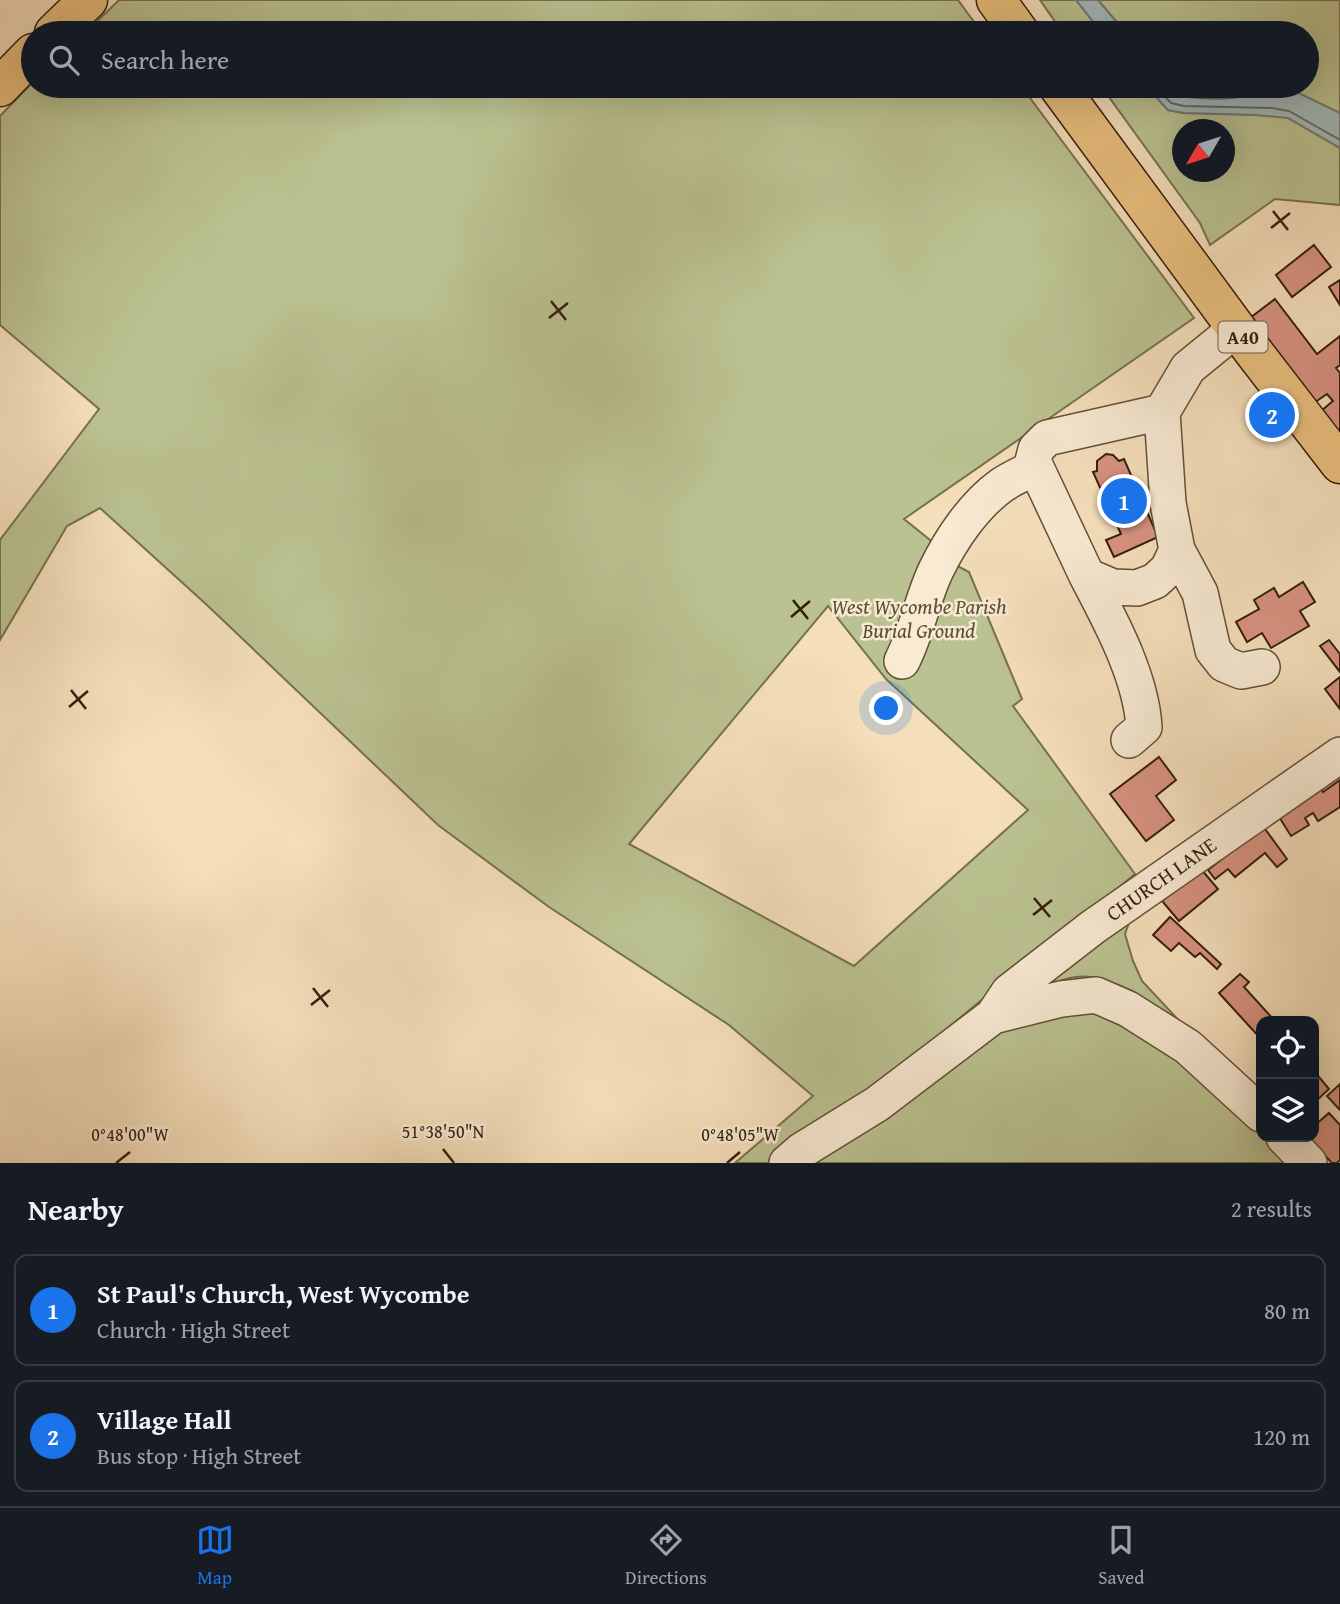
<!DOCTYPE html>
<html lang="en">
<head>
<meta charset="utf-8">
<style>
	body { margin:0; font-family:"Gentium Book Plus",serif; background:#20242c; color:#f1f3f6 }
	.controls { position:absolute; right:21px; bottom:21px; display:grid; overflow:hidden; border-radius:14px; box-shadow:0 7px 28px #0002 }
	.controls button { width:63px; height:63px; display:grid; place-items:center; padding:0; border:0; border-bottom:2px solid #363941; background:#171b24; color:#f1f3f6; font:35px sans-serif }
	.compass { position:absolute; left:1172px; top:119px; width:63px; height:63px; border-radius:50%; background:#171b24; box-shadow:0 7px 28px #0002; rotate:231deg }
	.you { position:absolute; left:887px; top:709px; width:24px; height:24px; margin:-18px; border:5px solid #fff; border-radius:50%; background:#1a73e8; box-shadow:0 0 0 10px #1a73e833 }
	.badge { display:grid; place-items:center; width:46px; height:46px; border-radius:50%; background:#1a73e8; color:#fff; font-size:23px; font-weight:700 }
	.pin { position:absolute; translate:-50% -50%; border:4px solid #fff; box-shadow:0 2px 7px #0006 }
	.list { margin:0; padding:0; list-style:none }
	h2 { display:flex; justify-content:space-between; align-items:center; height:91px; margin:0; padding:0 28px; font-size:30px }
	h2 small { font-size:23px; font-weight:400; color:#9ea1a6 }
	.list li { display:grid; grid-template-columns:46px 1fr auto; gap:21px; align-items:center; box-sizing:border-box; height:112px; margin:0 14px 14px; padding:0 14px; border:2px solid #363941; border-radius:14px }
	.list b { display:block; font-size:26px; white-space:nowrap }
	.list p { margin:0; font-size:23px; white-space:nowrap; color:#9ea1a6 }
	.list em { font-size:23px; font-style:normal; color:#9ea1a6 }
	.icon { flex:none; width:38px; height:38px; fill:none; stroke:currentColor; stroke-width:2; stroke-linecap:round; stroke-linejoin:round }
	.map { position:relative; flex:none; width:1340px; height:1163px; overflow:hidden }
	.search { position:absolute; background:#171b24; box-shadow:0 7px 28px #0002; left:21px; right:21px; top:21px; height:77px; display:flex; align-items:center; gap:18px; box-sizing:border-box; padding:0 24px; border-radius:38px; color:#9ea1a6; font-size:26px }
	.sheet { height:343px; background:#171b24 }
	nav { display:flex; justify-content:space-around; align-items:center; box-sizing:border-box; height:98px; border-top:2px solid #363941; background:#171b24; font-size:19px; color:#9ea1a6 }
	nav a { display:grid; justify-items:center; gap:4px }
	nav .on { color:#1a73e8 }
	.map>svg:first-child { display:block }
	.green { fill:#bbc291; stroke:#77704e; stroke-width:2; fill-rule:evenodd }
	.water { fill:#a2babc; stroke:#767b76; stroke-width:2 }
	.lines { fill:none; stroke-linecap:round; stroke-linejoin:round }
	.shore { stroke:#6a6c64; stroke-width:2 }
	.building { fill:#d89281; stroke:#331d0c; stroke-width:2 }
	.minor-casing { stroke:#644e38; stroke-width:38 }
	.major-casing { stroke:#331d0c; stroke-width:41 }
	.highway-casing { stroke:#331d0c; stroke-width:41 }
	.minor { stroke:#f8ead3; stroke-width:35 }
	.major { stroke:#eac07e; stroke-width:38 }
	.highway { stroke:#eac07e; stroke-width:38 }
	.ticks { fill:none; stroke:#331d0c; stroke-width:2.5 }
	.labels { text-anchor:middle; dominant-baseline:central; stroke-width:5; stroke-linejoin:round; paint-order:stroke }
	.shield { fill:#f8ead3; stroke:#6e5a48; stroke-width:2 }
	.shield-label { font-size:19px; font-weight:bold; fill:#331d0c }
	.park-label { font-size:21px; font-style:italic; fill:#5c4f34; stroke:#f8ead3 }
	.street-label { font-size:21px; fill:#331d0c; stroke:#f8ead3 }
	.ticks-label { font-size:18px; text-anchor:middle; fill:#331d0c; stroke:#f8ead3; stroke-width:5; stroke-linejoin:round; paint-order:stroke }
</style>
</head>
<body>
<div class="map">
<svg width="1340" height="1163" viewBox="0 0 1340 1163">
	<rect width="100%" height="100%" fill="#f5dfbb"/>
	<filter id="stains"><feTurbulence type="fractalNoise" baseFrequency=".00286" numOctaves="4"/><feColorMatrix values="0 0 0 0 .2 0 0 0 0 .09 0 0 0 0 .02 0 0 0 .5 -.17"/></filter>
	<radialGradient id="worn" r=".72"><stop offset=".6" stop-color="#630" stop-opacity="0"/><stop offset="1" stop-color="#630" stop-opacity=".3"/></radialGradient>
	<path class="green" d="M119,0H958L982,33H85Z
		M1040,0H1076L1102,33H1063Z
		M1098,0H1340V113L1284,86H1271H1307V33H1126Z
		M33,82V86H1021L1194,318L904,519L940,548L950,562L969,572L1022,699L1013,706L1135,874L911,1058L771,1163H735L813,1096L729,1025L549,907L438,825L208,606L100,508L67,526L0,640V540L99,409L0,325V116ZM828,606L886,679L1028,810L854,966L629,844Z
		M1101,86H1146L1168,110L1184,113L1272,115L1288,118L1340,148V205L1275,199L1210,245L1200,223ZM1182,130H1224V172H1182Z
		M1137,901L1125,934L1133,961L1142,981L1184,1026L1137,1001L1134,992C1083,968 1076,975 1026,993Z
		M1088,1008L1124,1019L1222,1094L1261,1134V1137H1264L1290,1163H805L995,1030Z"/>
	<path class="water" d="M1076,0H1098L1126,33H1102Z
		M1146,86H1174L1182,90L1221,91L1284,86L1340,113V148L1288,118L1255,115L1184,113L1168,110Z"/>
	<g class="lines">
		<path class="shore" d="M1155,86L1171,103L1184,106L1272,108L1289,111L1340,140
			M1172,86L1173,93C1181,99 1236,101 1246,95C1250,93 1250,91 1250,86"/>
	</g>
	<path class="building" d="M1314,245L1331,267L1292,297L1276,275Z
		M1340,280V305L1329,287Z
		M1275,299L1317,354L1340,336V365L1336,368L1340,373V438L1315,416L1333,401L1327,394L1314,403L1250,318Z
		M1106,454L1113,455L1119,461L1124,459L1158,537L1114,557L1106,540L1121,534L1093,472L1097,471V461Z
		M1303,582L1315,602L1300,611L1309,626L1271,648L1262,633L1247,642L1236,622L1259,609L1254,600L1274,588L1279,597Z
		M1329,640L1340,654V672L1320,646Z
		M1340,677V709L1325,689Z
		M1159,757L1176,780L1156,796L1174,820L1146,841L1110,794Z
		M1340,780V807L1318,821L1313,813L1305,818L1309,825L1291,836L1276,812L1320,787L1323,792Z
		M1260,822L1287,859L1277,867L1265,853L1235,877L1228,869L1215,879L1208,870L1222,859L1220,855Z
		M1201,869L1218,889L1179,921L1162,901Z
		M1170,917L1221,964L1217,969L1200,953L1195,957L1179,943L1171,951L1153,935Z
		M1240,974L1249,982L1244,987L1275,1021H1261V1039L1219,993Z
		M1319,1077L1329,1089L1314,1103V1082Z
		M1340,1084V1110L1327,1096Z
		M1329,1113L1340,1125V1160L1337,1163H1332L1307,1137H1314V1126Z"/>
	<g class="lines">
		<defs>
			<path id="minor" d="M1162,412L1047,438L1036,449L1033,461L1087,576L1113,587L1137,588L1155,581L1168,569L1177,550L1168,503L1162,412L1188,368L1237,328
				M1177,550L1200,593L1213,650L1224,664L1241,671L1262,667
				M1087,576C1110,620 1141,676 1144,727L1129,740
				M902,661C917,632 922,599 936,570C951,539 974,505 1002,485C1012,478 1025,473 1035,467
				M993,1016L1009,992L1093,927L1340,755
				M1284,1137L1309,1163
				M787,1163L801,1151L877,1104L993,1016L1061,999L1096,995L1128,1009L1188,1047L1261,1114"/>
			<path id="major" d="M996,0L1020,33
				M1058,86L1253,351L1340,464"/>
			<path id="highway" d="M54,33L88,0
				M0,87L33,53"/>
		</defs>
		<use href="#minor" class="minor-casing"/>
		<use href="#major" class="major-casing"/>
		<use href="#highway" class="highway-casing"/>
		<use href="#minor" class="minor"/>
		<use href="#major" class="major"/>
		<use href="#highway" class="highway"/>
	</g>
	<path class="ticks" d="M1273,211L1288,230M1271,228L1290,213M551,301L566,320M549,318L568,303M793,600L808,619M791,617L810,601M71,690L86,709M69,707L88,691M1034,898L1050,917M1033,915L1052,900M313,988L328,1007M311,1005L330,990M443,1149L454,1163M116,1163L130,1152M727,1163L740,1152"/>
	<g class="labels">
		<rect class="shield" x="1218.5" y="321.5" width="49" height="31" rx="5"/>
		<g class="shield-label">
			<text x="1243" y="337">A40</text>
		</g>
		<g class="park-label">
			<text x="919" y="606">West Wycombe Parish<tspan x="919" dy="24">Burial Ground</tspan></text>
		</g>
		<g class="street-label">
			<text transform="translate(1161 879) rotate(-35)">CHURCH LANE</text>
		</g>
	</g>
	<g class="ticks-label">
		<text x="443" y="1138">51°38'50"N</text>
		<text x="130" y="1141">0°48'00"W</text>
		<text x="740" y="1141">0°48'05"W</text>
	</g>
	<rect width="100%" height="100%" filter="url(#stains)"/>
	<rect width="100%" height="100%" fill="url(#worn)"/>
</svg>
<div class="controls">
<button><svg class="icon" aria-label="locate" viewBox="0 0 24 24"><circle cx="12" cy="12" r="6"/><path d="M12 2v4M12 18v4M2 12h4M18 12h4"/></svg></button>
<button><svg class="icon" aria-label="layers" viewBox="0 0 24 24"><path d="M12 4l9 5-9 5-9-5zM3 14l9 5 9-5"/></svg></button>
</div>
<svg class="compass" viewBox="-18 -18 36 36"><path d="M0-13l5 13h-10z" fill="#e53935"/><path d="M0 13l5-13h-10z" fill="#9ea1a6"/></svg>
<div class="you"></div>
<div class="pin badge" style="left:1124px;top:501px">1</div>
<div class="pin badge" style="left:1272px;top:415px">2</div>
<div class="search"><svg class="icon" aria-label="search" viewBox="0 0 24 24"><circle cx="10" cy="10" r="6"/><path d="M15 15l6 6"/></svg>Search here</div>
</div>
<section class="sheet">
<h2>Nearby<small>2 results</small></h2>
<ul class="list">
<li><span class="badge">1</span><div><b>St Paul's Church, West Wycombe</b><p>Church · High Street</p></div><em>80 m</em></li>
<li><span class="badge">2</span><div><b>Village Hall</b><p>Bus stop · High Street</p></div><em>120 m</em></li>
</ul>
</section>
<nav>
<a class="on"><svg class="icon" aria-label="map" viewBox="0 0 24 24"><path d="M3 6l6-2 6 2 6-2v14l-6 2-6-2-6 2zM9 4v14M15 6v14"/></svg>Map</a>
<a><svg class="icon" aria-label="directions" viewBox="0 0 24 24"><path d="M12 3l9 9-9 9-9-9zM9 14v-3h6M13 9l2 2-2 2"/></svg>Directions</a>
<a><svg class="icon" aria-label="saved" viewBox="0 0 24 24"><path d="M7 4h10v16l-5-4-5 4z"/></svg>Saved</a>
</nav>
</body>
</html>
